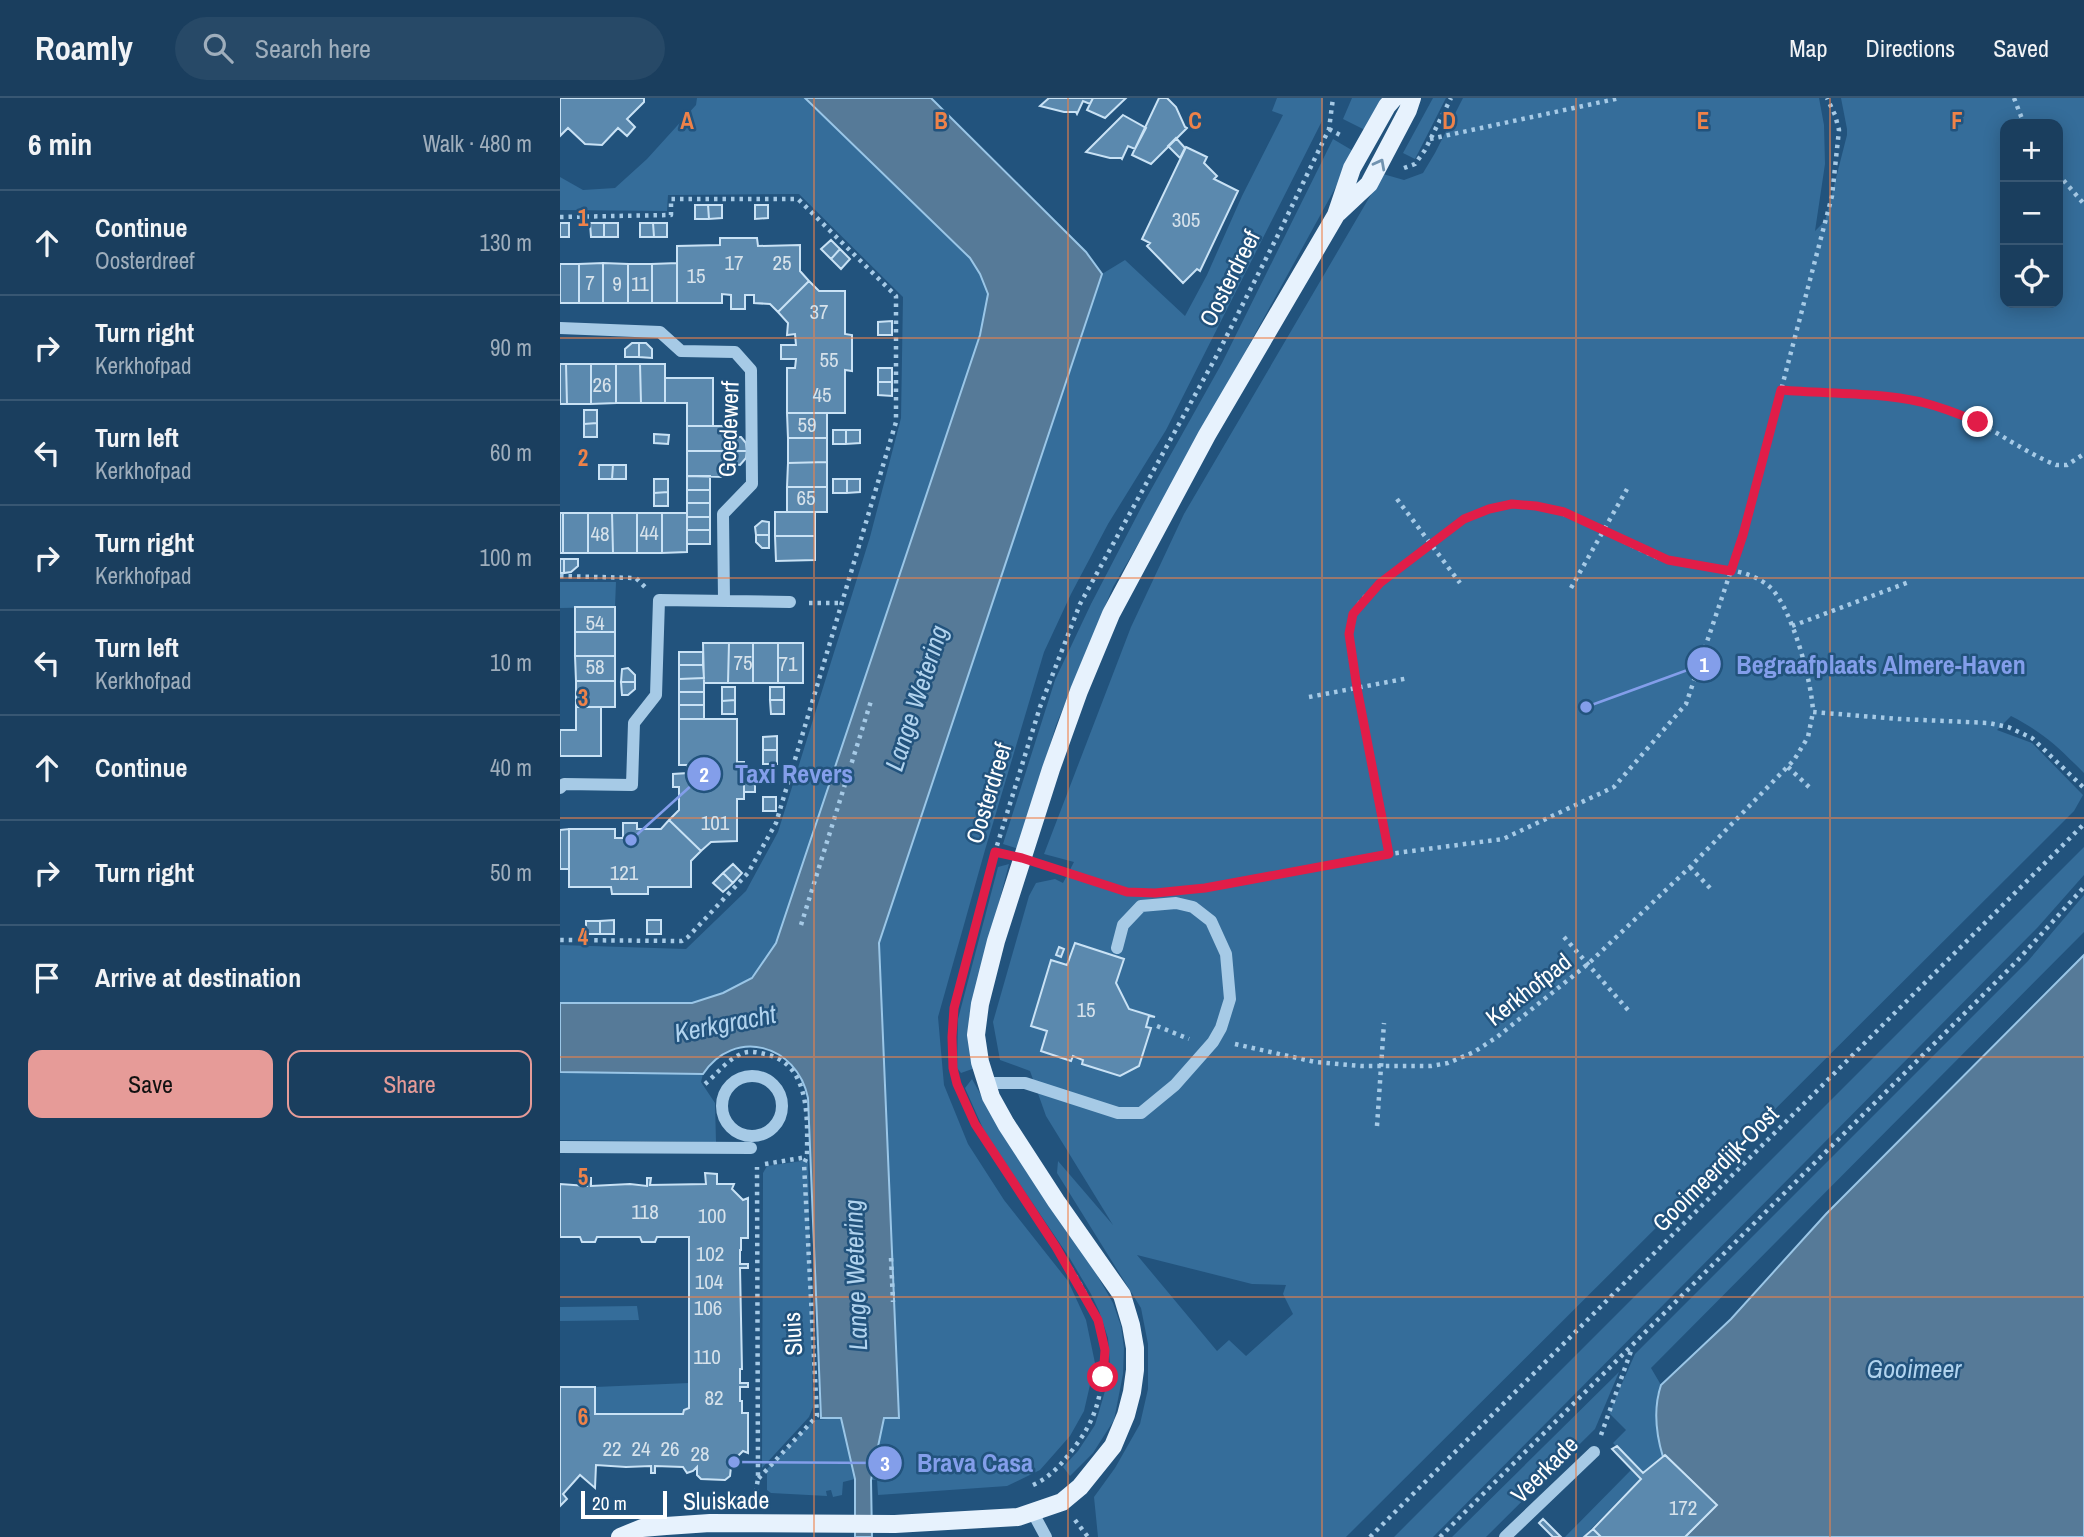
<!DOCTYPE html>
<html lang="en">
<head>
<meta charset="utf-8">
<style>
	body { margin:0; font-family:"Archivo Narrow",sans-serif; background:#274967; color:#f1f3f6 }
	.controls { position:absolute; right:21px; top:21px; display:grid; overflow:hidden; border-radius:14px; box-shadow:0 4px 18px #0003 }
	.controls button { width:63px; height:63px; display:grid; place-items:center; padding:0; border:0; border-bottom:2px solid #385773; background:#1a3e5e; color:#f1f3f6; font:35px sans-serif }
	.scale { position:absolute; left:21px; bottom:18px; width:86px; box-sizing:border-box; padding-left:7px; border:4px solid #fff; border-top:0; font-size:19px; line-height:24px; white-space:nowrap; color:#fff; -webkit-text-stroke:5px #22537d; paint-order:stroke }
	.stop { position:absolute; width:21px; height:21px; margin:-16px; border:5px solid #e11d48; border-radius:50%; background:#fff }
	.stop.end { background:#e11d48; border-color:#fff; box-shadow:0 2px 7px #0008 }
	.list { margin:0; padding:0; list-style:none }
	h2 { display:flex; justify-content:space-between; align-items:center; height:91px; margin:0; padding:0 28px; font-size:30px }
	h2 small { font-size:23px; font-weight:400; color:#9faebc }
	.list li { display:grid; grid-template-columns:46px 1fr auto; gap:21px; align-items:center; box-sizing:border-box; height:105px; padding:0 28px; border-top:2px solid #385773 }
	.list b { display:block; font-size:26px; white-space:nowrap }
	.list p { margin:0; font-size:23px; white-space:nowrap; color:#9faebc }
	.list em { font-size:23px; font-style:normal; color:#9faebc }
	.actions { display:flex; gap:14px; padding:21px 28px }
	.actions a { flex:1; padding:16px 0; border:2px solid #e69b98; border-radius:14px; text-align:center; font-size:24px; color:#e69b98 }
	.actions .main { background:#e69b98; color:#111 }
	.icon { flex:none; width:38px; height:38px; fill:none; stroke:currentColor; stroke-width:2; stroke-linecap:round; stroke-linejoin:round }
	.map { position:relative; flex:none; width:1524px; height:1439px; overflow:hidden }
	header { display:flex; align-items:center; gap:42px; box-sizing:border-box; height:98px; padding:0 35px; background:#1a3e5e; border-bottom:2px solid #385773 }
	header strong { font-size:33px }
	nav { display:flex; gap:38px; margin-inline-start:auto; font-size:24px }
	.search { width:490px; height:63px; background:#274967; display:flex; align-items:center; gap:18px; box-sizing:border-box; padding:0 24px; border-radius:38px; color:#9faebc; font-size:26px }
	main { display:flex }
	aside { flex:1; background:#1a3e5e }
	.map>svg:first-child { display:block }
	.green { fill:#356d9a; fill-rule:evenodd }
	.water { fill:#567a98; stroke:#9ac6e7; stroke-width:2 }
	.building { fill:#5b89ae; stroke:#c9e2f5; stroke-width:2 }
	.lines { fill:none; stroke-linecap:round; stroke-linejoin:round }
	.path { stroke:#a6cae6; stroke-width:4.5; stroke-dasharray:3.5 5; stroke-linecap:butt }
	.minor { stroke:#a6cae6; stroke-width:12 }
	.major { stroke:#e7f2fd; stroke-width:18 }
	.oneway { stroke:#7193b0 }
	.route { stroke:#e11d48; stroke-width:9 }
	.grid { fill:none; stroke:#ee8249; stroke-width:2; stroke-opacity:0.55 }
	.labels { text-anchor:middle; dominant-baseline:central; stroke-width:5; stroke-linejoin:round; paint-order:stroke }
	.number-label { font-size:21px; fill:#d6e2eb }
	.street-label { font-size:24px; fill:#fff; stroke:#22537d }
	.water-label { font-size:26px; font-style:italic; fill:#b1d3ee; stroke:#22537d }
	.grid-label { font-size:23px; text-anchor:middle; font-weight:bold; fill:#ee8249; stroke:#22537d; stroke-width:5; stroke-linejoin:round; paint-order:stroke }
	.leader { fill:none; stroke:#839eea; stroke-width:2.5 }
	.callout-dot { fill:#839eea; stroke:#22537d; stroke-width:2.5 }
	.mark-label { font-size:21px; text-anchor:middle; font-weight:bold; fill:#fff }
	.callout-label { font-size:26px; text-anchor:middle; font-weight:bold; fill:#839eea; stroke:#22537d; stroke-width:5; stroke-linejoin:round; paint-order:stroke }
</style>
</head>
<body>
<header>
<strong>Roamly</strong>
<div class="search"><svg class="icon" aria-label="search" viewBox="0 0 24 24"><circle cx="10" cy="10" r="6"/><path d="M15 15l6 6"/></svg>Search here</div>
<nav><a>Map</a><a>Directions</a><a>Saved</a></nav>
</header>
<main>
<aside>
<h2>6 min<small>Walk · 480 m</small></h2>
<ul class="list">
<li><svg class="icon" aria-label="ahead" viewBox="0 0 24 24"><path d="M12 20V5M6 11l6-6 6 6"/></svg><div><b>Continue</b><p>Oosterdreef</p></div><em>130 m</em></li>
<li><svg class="icon" aria-label="right" viewBox="0 0 24 24"><path d="M7 20v-9h11M14 6l5 5-5 5"/></svg><div><b>Turn right</b><p>Kerkhofpad</p></div><em>90 m</em></li>
<li><svg class="icon" aria-label="left" viewBox="0 0 24 24"><path d="M17 20v-9H6M10 6l-5 5 5 5"/></svg><div><b>Turn left</b><p>Kerkhofpad</p></div><em>60 m</em></li>
<li><svg class="icon" aria-label="right" viewBox="0 0 24 24"><path d="M7 20v-9h11M14 6l5 5-5 5"/></svg><div><b>Turn right</b><p>Kerkhofpad</p></div><em>100 m</em></li>
<li><svg class="icon" aria-label="left" viewBox="0 0 24 24"><path d="M17 20v-9H6M10 6l-5 5 5 5"/></svg><div><b>Turn left</b><p>Kerkhofpad</p></div><em>10 m</em></li>
<li><svg class="icon" aria-label="ahead" viewBox="0 0 24 24"><path d="M12 20V5M6 11l6-6 6 6"/></svg><div><b>Continue</b></div><em>40 m</em></li>
<li><svg class="icon" aria-label="right" viewBox="0 0 24 24"><path d="M7 20v-9h11M14 6l5 5-5 5"/></svg><div><b>Turn right</b></div><em>50 m</em></li>
<li><svg class="icon" aria-label="arrive" viewBox="0 0 24 24"><path d="M6 21V4h12l-3 4 3 4H6"/></svg><div><b>Arrive at destination</b></div></li>
</ul>
<div class="actions"><a class="main">Save</a><a>Share</a></div>
</aside>
<div class="map">
<svg width="1524" height="1439" viewBox="0 0 1524 1439">
	<rect width="100%" height="100%" fill="#22537d"/>
	<path class="green" d="M137,0H245L410,160L420,176L428,196L420,237L216,845L194,887L147,905L0,911V847L126,851L186,793L218,734L310,439L341,320L343,199L239,96L108,97L107,113L0,112V79L23,92L55,90L87,61L136,7Z
		M717,0H763L762,23L606,332L548,426L511,496L484,554L425,752L378,919L384,987L408,1046L444,1102L508,1183L526,1222L535,1265L524,1313L510,1338L480,1372L447,1388L318,1397L317,1382H311L324,1320L339,1319L319,845L542,176L565,162L625,218L647,177L682,98L723,17L712,13Z
		M792,0H826L807,33L783,21Z
		M873,0H886L855,61L843,55Z
		M903,0H1259L1264,27L1265,66L1255,133L1265,123L1287,37V31L1281,0H1524V675C1498,649 1484,635 1451,618L1437,632L1472,645L1523,697L1514,713L786,1439H538L534,1399L555,1370L580,1326L588,1291V1246L581,1210L497,1075L498,1063L553,1127L486,1018L470,973L440,962L433,924L469,798L476,785L495,781L503,785L514,764L484,756L571,529L624,416L823,76L844,82L863,75L875,55ZM1445,26H1498V205H1445ZM577,1157L692,1186L726,1187L723,1196L733,1216L686,1258L669,1242L657,1253Z
		M773,41L795,54L601,407L553,489L496,627L459,751L443,746L495,582L531,506L583,406L662,265Z
		M0,484H56L55,509L0,510Z
		M1524,749V777L1478,829L873,1439H834Z
		M449,766L409,919L410,961L415,970L401,975L397,970L398,921L438,769Z
		M1524,797V834L1091,1270L1101,1287L1097,1298L1103,1359L1084,1378L1053,1345L1066,1332L1049,1315L1075,1256L1468,863Z
		M0,974L143,976L141,984L155,1005L156,1044L0,1042Z
		M412,981L441,1033L533,1170L553,1205L561,1228L564,1250L563,1276L554,1322L533,1355L510,1378L503,1369L518,1353L535,1327L545,1293L550,1269L548,1240L539,1213L531,1196L509,1159L425,1035L405,990Z
		M248,1062L253,1309L249,1319L202,1370L203,1075L207,1068Z
		M77,1208L79,1222L0,1223V1209Z
		M1059,1274L1035,1331L926,1439H892Z
		M129,1285V1310L123,1315L35,1316V1289Z
		M281,1320L295,1381L283,1384L282,1397L273,1399L271,1392L266,1393L267,1398L211,1395L207,1392V1371L254,1322Z
		M1071,1372L1080,1381L1023,1439H1005Z"/>
	<path class="water" d="M245,0H371L526,154L542,176L319,845L339,1320H324L311,1382L312,1439H295V1381L281,1320H261L248,1000C237,946 174,929 143,976L0,974V905H132L163,895L192,880L216,845L420,237L428,196L420,176L410,160Z
		M1524,857V1439H1125L1156,1407L1106,1358L1103,1359C1096,1336 1093,1311 1101,1287L1171,1221L1266,1116Z"/>
	<path class="building" d="M0,0H84V4L67,21L75,29L67,38L58,30L42,47L25,46L8,30L0,38Z
		M489,0H533L530,6L523,3L517,16L516,14H504L480,8Z
		M533,0H566L545,20L527,12Z
		M599,0H607L616,9L625,29L627,30L591,66L572,57Z
		M563,17L586,30L575,51L568,48L562,61L561,60H550L526,54Z
		M616,40L625,50L620,60L608,48Z
		M626,49L647,59L644,65L657,78L654,81L678,93L640,173L637,171L623,185L587,148L590,145L582,141Z
		M135,107H148L149,121H135Z
		M148,107H162V120L149,121Z
		M195,107H208V120L195,121Z
		M0,125H9V139H0Z
		M30,125H44V139H31Z
		M44,125H58V139H44Z
		M80,125H93L94,139H80Z
		M93,125H107V139H94Z
		M160,140H197L198,148L240,147V173L249,183L218,214L210,206L194,205V197H185V211H171V197L162,196V205H117V148L160,147Z
		M271,142L280,151L271,161L261,151Z
		M280,151L290,161L281,171L271,161Z
		M43,165V205H19V166Z
		M43,165L68,166V205H43Z
		M117,165V205H92V166Z
		M0,166H19V205H0Z
		M68,166H92V205H68Z
		M249,183L259,193H285V236L292,237V273L285,272V315H227V270H235L236,261H221V247H236L235,236L227,237L228,225L218,214Z
		M332,223V237H318V224Z
		M72,245H79V259H65V251Z
		M79,245H86L92,251V260L79,259Z
		M0,266H6L7,306H0Z
		M6,266H31V306H7Z
		M31,266H56V305L31,306Z
		M56,266H80L81,305H56Z
		M80,266H105V305H81Z
		M318,270H332V284H318Z
		M105,280H153V328H127V305H105Z
		M318,284H332V298L318,297Z
		M24,312H37V325L24,326Z
		M227,315H267V340H228Z
		M37,325V339H24V326Z
		M127,328H166V353H127Z
		M273,332H286V346H273Z
		M286,332H300V345L286,346Z
		M94,336L109,337L108,346L94,345Z
		M172,339H181L186,345L187,353H173Z
		M228,340H267V364L228,365Z
		M127,353H166V379L127,378Z
		M173,353H187L186,360L180,367L173,366Z
		M267,364V389H227L228,365Z
		M39,367H53L52,381H39Z
		M53,367H66V381H52Z
		M127,378H150V392H127Z
		M94,381H108V394L94,395Z
		M273,381H287V395H273Z
		M287,381H300V394L287,395Z
		M227,389H267V414H227Z
		M127,392H150V405H127Z
		M108,394V408H94V395Z
		M127,405H150V419H127Z
		M215,414H255V438H215Z
		M0,415H3V455H0Z
		M3,415H28V455H3Z
		M28,415H52L53,455H28Z
		M52,415H77V455H53Z
		M77,415H102V455H77Z
		M102,415H127V454L102,455Z
		M127,419H150V432H127Z
		M202,423L209,424V437H196L195,429Z
		M127,432H150V446H127Z
		M196,437H209V450H202L196,444Z
		M215,438H255V462L216,463Z
		M0,461H4V475H0Z
		M4,461H18V468L11,474L4,475Z
		M15,509H55V534H15Z
		M15,534H55V558H15Z
		M143,545H169L168,585H144Z
		M169,545H193V585H168Z
		M193,545H218V585H193Z
		M218,545H243V585H218Z
		M119,554H143V567H119Z
		M15,558H55V583H16Z
		M119,567H143L144,580L119,581Z
		M68,570L75,577V584H61L62,571Z
		M144,580V594H119V581Z
		M16,583H55V609H16Z
		M61,584H75V591L68,597H62Z
		M162,589H175V602L162,603Z
		M210,589H224V602H210Z
		M119,594H144V607H119Z
		M175,602V616H162V603Z
		M210,602H224V616H211Z
		M119,607H144V621H119Z
		M16,609H41V658H0V632H16Z
		M119,621H177V664H184V701H177V743L151,744L141,753L109,722L119,712V689H113V676L128,675L127,667H119Z
		M217,638V652H203V639Z
		M203,652H217V666H203Z
		M184,682H195V694H184Z
		M203,699H216V713H203Z
		M109,722L141,753L131,763V789H88V796H52L51,789H9V731H55V740H63V725H77V731H101Z
		M9,731V771H0V732Z
		M173,766L182,775L173,785L163,775Z
		M163,775L173,785L163,794L153,785Z
		M54,822V836H40V823Z
		M87,822H101V836H87Z
		M26,823H40V836H26Z
		M515,845L564,861L556,885L569,911L595,919L589,918L586,929L591,930L579,968L560,978L522,966L523,962L513,958L511,963L481,953L487,933L471,928L491,862L507,867Z
		M499,849L504,851L501,859L496,857Z
		M145,1075L157,1076V1086H174L172,1091L183,1102L188,1100V1140H181V1152H180V1166H188V1170H180L182,1271H180V1285H188V1289H180V1303H182V1315H188V1355L183,1353L172,1364L174,1369H171L170,1378L165,1382L141,1381L137,1377V1369L133,1373L127,1375L123,1369L95,1368V1375H91V1368L66,1369L36,1367L35,1390L20,1377L3,1396L7,1401L0,1408V1289H35V1316H123L124,1312L129,1310V1139H97L95,1144H82L80,1139H37L35,1144H22L20,1139H0V1086L27,1088V1080H31V1088L70,1086L87,1088V1080H91L90,1087L146,1086Z
		M1057,1348L1083,1375L1105,1357L1157,1407L1125,1439H1041L1033,1431L1081,1381L1052,1351Z
		M983,1421L1001,1439H993L979,1425Z
		M1033,1431L1041,1439H1024Z"/>
	<g class="lines">
		<path class="path" d="M1454,0L1464,26
			M769,31L784,39
			M870,41L1060,0
			M844,70L855,66L865,52L891,0
			M1498,76L1524,106
			M0,119L111,117V101H238L336,198V324L216,725L188,775L128,839L122,843L0,842
			M1222,292C1276,296 1340,293 1391,312C1428,326 1459,352 1496,367H1507L1524,356
			M837,401L900,485
			M0,478L76,480L86,490
			M1011,490L1067,391
			M249,505H282
			M1232,528L1349,484
			M749,599L849,580
			M1228,669L1249,689
			M829,756C820,711 811,666 803,621C798,595 789,562 789,537C789,531 791,521 793,516C802,494 840,470 859,455C874,444 889,429 905,420C960,392 1001,413 1051,437C1070,446 1090,458 1109,463C1140,470 1187,467 1211,490C1232,511 1252,584 1253,614L1339,621L1429,625L1448,629L1472,640L1524,690
			M483,767L568,794
			M1130,769L1150,790
			M643,790L829,756L943,741L1054,689L1126,606L1183,437L1272,98L1279,32L1275,17L1267,0
			M424,797L435,754L480,609L520,506L657,257L719,135L769,31L773,0
			M241,827L311,603
			M1004,839L1068,912
			M597,928L629,941
			M675,946L755,964L801,968H871L888,965L914,954L937,939L1028,866L1130,769L1234,662L1248,639L1253,614
			M392,948C392,956 392,963 393,970C400,1013 441,1067 465,1103
			M145,986C156,977 166,963 179,957C187,952 196,954 205,956C252,966 247,1023 247,1059L244,1065L257,1318L198,1381
			M817,1028L824,925
			M205,1066L247,1059
			M331,1160L333,1204
			M1041,1337L1071,1253
			M473,1387C493,1378 506,1361 519,1343C531,1326 538,1309 541,1288C543,1276 547,1263 545,1251C537,1203 504,1161 478,1122
			M194,1403L198,1381L197,1069
			M515,1422L528,1439
			M810,1439L1524,726
			M880,1439L1457,863L1524,789"/>
		<path class="minor" d="M0,230L100,234L121,253L175,254L191,272L192,386L163,416L164,502
			M0,690L4,686L72,687L74,625L96,597L99,502L230,504
			M162 1008a30 30 0 1 1 60 0a30 30 0 1 1-60 0Z
			M427,985H465L558,1015H581L615,987L653,944L661,930L670,901L666,856L651,823L633,809L616,805L581,808L563,827L557,850
			M0,1049L191,1050
			M473,1415L486,1439
			M945,1439L1034,1354"/>
		<path class="major" d="M778,115L809,86L848,12L852,0
			M60,1439L82,1430L106,1428L150,1425L335,1426L458,1419L502,1404L520,1389L553,1348L566,1317L572,1294L575,1272V1250L571,1227L562,1197L496,1103L446,1026L431,999L420,964L416,937L420,906L436,843L491,671L519,593L551,516L647,337L776,117L792,70L827,8L834,0"/>
	</g>
	<defs><path id="oneway-chevron" d="M-2-3.5L2.5 0L-2 3.5" fill="none" stroke-width="1.6" stroke-linecap="round" stroke-linejoin="round" transform="scale(1.75)"/></defs>
	<use class="oneway" href="#oneway-chevron" transform="translate(820 66) rotate(-62)"/>
	<g class="lines">
		<path class="route" d="M543,1279L545,1252L538,1222L496,1149L415,1026L397,986L393,970L392,939L394,910L435,754L462,760L567,794L595,795L645,790L829,756L797,590L789,536L793,516L820,485L904,421L929,411L952,406L976,408L1004,414L1108,462L1171,473L1183,437L1221,292C1267,296 1316,294 1361,304C1381,309 1399,316 1418,324"/>
	</g>
	<path class="grid" d="M254,0V1439M508,0V1439M762,0V1439M1016,0V1439M1270,0V1439M0,240H1524M0,480H1524M0,720H1524M0,959H1524M0,1199H1524"/>
	<g class="labels">
		<g class="number-label">
			<text x="626" y="121">305</text>
			<text x="174" y="164">17</text>
			<text x="222" y="164">25</text>
			<text x="136" y="177">15</text>
			<text x="30" y="184">7</text>
			<text x="57" y="185">9</text>
			<text x="80" y="185">11</text>
			<text x="259" y="213">37</text>
			<text x="269" y="261">55</text>
			<text x="42" y="286">26</text>
			<text x="262" y="296">45</text>
			<text x="247" y="326">59</text>
			<text x="246" y="399">65</text>
			<text x="89" y="434">44</text>
			<text x="40" y="435">48</text>
			<text x="35" y="524">54</text>
			<text x="183" y="564">75</text>
			<text x="228" y="565">71</text>
			<text x="35" y="568">58</text>
			<text x="155" y="724">101</text>
			<text x="64" y="774">121</text>
			<text x="526" y="911">15</text>
			<text x="85" y="1113">118</text>
			<text x="152" y="1117">100</text>
			<text x="150" y="1155">102</text>
			<text x="149" y="1183">104</text>
			<text x="148" y="1209">106</text>
			<text x="147" y="1258">110</text>
			<text x="154" y="1299">82</text>
			<text x="52" y="1350">22</text>
			<text x="81" y="1350">24</text>
			<text x="110" y="1350">26</text>
			<text x="140" y="1355">28</text>
			<text x="1123" y="1409">172</text>
		</g>
		<g class="street-label">
			<text transform="translate(669 180) rotate(-63)">Oosterdreef</text>
			<text transform="translate(168 331) rotate(-88)">Goedewerf</text>
			<text transform="translate(428 695) rotate(-73)">Oosterdreef</text>
			<text transform="translate(968 891) rotate(-38)">Kerkhofpad</text>
			<text transform="translate(1155 1070) rotate(-45)">Gooimeerdijk-Oost</text>
			<text transform="translate(232 1236) rotate(-93)">Sluis</text>
			<text transform="translate(984 1371) rotate(-45)">Veerkade</text>
			<text transform="translate(166 1402) rotate(-1)">Sluiskade</text>
		</g>
		<g class="water-label">
			<text transform="translate(356 600) rotate(-72)">Lange Wetering</text>
			<text transform="translate(165 925) rotate(-11)">Kerkgracht</text>
			<text transform="translate(295 1177) rotate(-92)">Lange Wetering</text>
			<text x="1354" y="1270">Gooimeer</text>
		</g>
	</g>
	<g class="grid-label">
		<text x="127" y="31">A</text>
		<text x="381" y="31">B</text>
		<text x="635" y="31">C</text>
		<text x="889" y="31">D</text>
		<text x="1143" y="31">E</text>
		<text x="1397" y="31">F</text>
		<text x="23" y="128">1</text>
		<text x="23" y="368">2</text>
		<text x="23" y="608">3</text>
		<text x="23" y="847">4</text>
		<text x="23" y="1087">5</text>
		<text x="23" y="1327">6</text>
	</g>
	<path class="leader" d="M1026 609L1144 566M71 742L144 676M174 1364L325 1365"/>
	<g class="callout-dot">
		<circle cx="1026" cy="609" r="7"/>
		<circle cx="71" cy="742" r="7"/>
		<circle cx="174" cy="1364" r="7"/>
		<circle cx="1144" cy="566" r="18"/>
		<circle cx="144" cy="676" r="18"/>
		<circle cx="325" cy="1365" r="18"/>
	</g>
	<g class="mark-label">
		<text x="1144" y="574">1</text>
		<text x="144" y="684">2</text>
		<text x="325" y="1373">3</text>
	</g>
	<g class="callout-label">
		<text x="1321" y="576">Begraafplaats Almere-Haven</text>
		<text x="234" y="685">Taxi Revers</text>
		<text x="415" y="1374">Brava Casa</text>
	</g>
</svg>
<div class="controls">
<button>+</button>
<button>−</button>
<button><svg class="icon" aria-label="locate" viewBox="0 0 24 24"><circle cx="12" cy="12" r="6"/><path d="M12 2v4M12 18v4M2 12h4M18 12h4"/></svg></button>
</div>
<div class="scale">20 m</div>
<div class="stop" style="left:543px;top:1279px"></div>
<div class="stop end" style="left:1418px;top:324px"></div>
</div>
</main>
</body>
</html>
